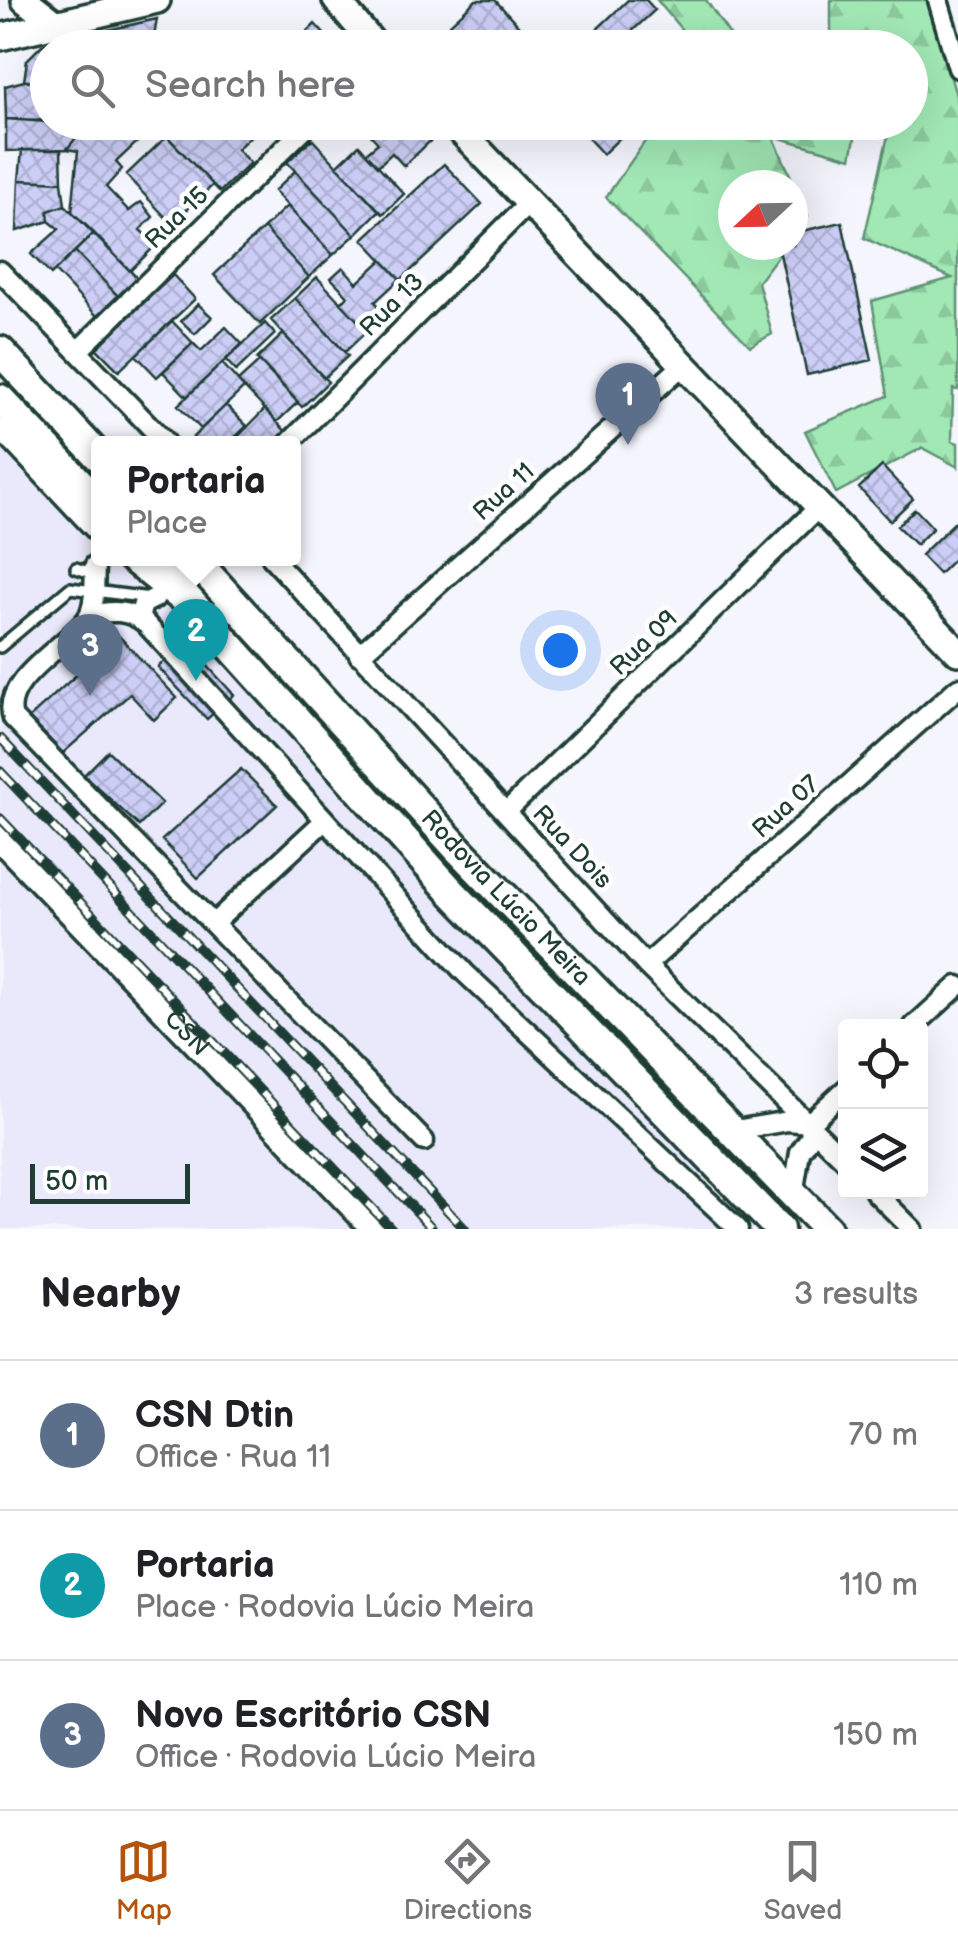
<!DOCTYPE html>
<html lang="en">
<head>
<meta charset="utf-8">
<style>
	body { margin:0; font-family:"Balsamiq Sans",sans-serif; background:#f6f6f6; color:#202124 }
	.controls { position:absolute; right:30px; bottom:30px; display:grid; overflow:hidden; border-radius:10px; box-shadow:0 10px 40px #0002 }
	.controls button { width:90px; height:90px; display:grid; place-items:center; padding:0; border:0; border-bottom:2px solid #e0e0e0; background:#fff; color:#202124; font:50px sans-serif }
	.compass { position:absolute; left:718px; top:170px; width:90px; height:90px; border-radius:50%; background:#fff; box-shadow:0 10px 40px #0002; rotate:248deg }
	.scale { position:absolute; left:30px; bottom:25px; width:160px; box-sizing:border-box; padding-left:10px; border:5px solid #1f3d34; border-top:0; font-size:28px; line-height:35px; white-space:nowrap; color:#1f3d34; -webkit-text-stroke:8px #fff; paint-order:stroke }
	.you { position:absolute; left:560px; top:650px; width:35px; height:35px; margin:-25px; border:8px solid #fff; border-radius:50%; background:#1a73e8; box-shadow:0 0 0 15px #1a73e833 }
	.badge { display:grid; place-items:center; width:65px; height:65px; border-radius:50%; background:#b45309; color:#fff; font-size:32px; font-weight:700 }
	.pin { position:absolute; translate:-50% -82px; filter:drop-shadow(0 2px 5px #0008) }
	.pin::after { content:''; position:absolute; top:52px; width:35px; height:30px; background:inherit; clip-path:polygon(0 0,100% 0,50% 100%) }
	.popup { position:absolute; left:91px; top:436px; width:210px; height:130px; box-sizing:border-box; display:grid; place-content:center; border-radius:10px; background:#fff; filter:drop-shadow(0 2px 8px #0005); font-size:32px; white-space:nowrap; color:#757577 }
	.popup b { font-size:38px; color:#202124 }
	.popup::after { content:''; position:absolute; left:50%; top:100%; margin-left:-20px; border:20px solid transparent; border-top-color:#fff }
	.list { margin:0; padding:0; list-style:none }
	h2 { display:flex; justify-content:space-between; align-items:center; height:130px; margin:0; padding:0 40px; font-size:42px }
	h2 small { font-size:32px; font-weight:400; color:#757577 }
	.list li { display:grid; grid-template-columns:65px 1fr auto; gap:30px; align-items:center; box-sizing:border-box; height:150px; padding:0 40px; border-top:2px solid #e0e0e0 }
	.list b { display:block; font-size:38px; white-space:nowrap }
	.list p { margin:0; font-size:32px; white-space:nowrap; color:#757577 }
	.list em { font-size:32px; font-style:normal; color:#757577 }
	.icon { flex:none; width:55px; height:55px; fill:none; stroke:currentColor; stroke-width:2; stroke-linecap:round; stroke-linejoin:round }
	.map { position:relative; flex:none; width:958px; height:1229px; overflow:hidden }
	.search { position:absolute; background:#fff; box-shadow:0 10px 40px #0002; left:30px; right:30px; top:30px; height:110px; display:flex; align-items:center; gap:25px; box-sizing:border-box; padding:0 35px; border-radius:55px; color:#757577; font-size:38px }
	.sheet { height:580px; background:#fff }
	nav { display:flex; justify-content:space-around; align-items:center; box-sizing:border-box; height:140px; border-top:2px solid #e0e0e0; background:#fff; font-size:28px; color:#757577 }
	nav a { display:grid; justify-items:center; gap:5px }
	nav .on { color:#b45309 }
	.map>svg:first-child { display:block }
	.built { fill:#e9e9fb }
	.forest { fill:url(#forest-firs); stroke:#609274; stroke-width:2.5 }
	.building { fill:url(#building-cross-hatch); stroke:#1f3d34; stroke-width:2.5 }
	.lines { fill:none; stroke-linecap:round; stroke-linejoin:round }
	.lane-casing { stroke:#1f3d34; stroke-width:16 }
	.street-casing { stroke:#1f3d34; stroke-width:25 }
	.secondary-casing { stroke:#1f3d34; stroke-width:32 }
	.primary-casing { stroke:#1f3d34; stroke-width:35 }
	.lane { stroke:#fff; stroke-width:9 }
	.street { stroke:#fff; stroke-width:18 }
	.secondary { stroke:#fff; stroke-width:25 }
	.primary { stroke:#fff; stroke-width:28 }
	.rail-casing { stroke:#1f3d34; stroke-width:10 }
	.rail { stroke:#fff; stroke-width:6; stroke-dasharray:19; stroke-linecap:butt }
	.labels { text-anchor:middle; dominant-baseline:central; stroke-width:9; stroke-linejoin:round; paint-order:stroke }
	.street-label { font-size:25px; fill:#1f3d34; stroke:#fff }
</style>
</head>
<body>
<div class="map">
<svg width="958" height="1229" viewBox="0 0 958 1229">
	<defs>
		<pattern id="forest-firs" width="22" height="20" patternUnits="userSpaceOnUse" patternTransform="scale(2.5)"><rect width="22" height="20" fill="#a2e8b5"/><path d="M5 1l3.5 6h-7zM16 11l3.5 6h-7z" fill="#8bc89c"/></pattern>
		<pattern id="building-cross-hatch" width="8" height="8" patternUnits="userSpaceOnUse" patternTransform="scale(2.5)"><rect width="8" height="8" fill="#cccef6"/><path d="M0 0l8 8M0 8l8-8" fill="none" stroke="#afb2d4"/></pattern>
	</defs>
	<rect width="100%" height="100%" fill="#f5f5fd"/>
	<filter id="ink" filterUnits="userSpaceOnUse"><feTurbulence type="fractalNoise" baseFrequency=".01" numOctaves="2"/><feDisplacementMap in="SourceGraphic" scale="20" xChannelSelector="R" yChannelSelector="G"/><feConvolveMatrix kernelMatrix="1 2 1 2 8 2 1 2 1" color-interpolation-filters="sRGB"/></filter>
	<g filter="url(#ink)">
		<path class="built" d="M0,418L98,525L99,558L131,559L442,899L760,1229H0Z"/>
		<path class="forest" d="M657,0H706L738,47H696Z
			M831,0H929L958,103V390L953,389L952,441L958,443V467L922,448L836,493L805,431L888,396L872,301L952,278L864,238L891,123L910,122V48L831,47Z
			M658,123H858L851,158L773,136L808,216L793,235V185H733V245H786L758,282L772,334L750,346L606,197Z"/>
		<path class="building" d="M476,0H495L539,48H471L450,24Z
			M628,0H646L655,10L630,33L640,44L636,48H577Z
			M157,19L152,48H48V81H24L27,60L42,45Z
			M315,24L337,48H291Z
			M24,81H48V120L6,119L5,86Z
			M6,119L48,122H89L67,149L6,151Z
			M89,122H167L160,129L154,126L116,162L122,169L106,187L129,211L141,202L153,217L140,230L156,245L130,271L72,212L78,151L67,149Z
			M167,122H256L260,127L237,149L250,163L220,192L160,129Z
			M359,122H441L445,127L404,166L392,153L378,166L366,153L378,143Z
			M573,122H617L626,132L603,154Z
			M167,136L213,185L172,224L126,175Z
			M312,139L379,211L355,235L287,162Z
			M359,145L404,194L383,214L337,166Z
			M22,150H61L62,182L19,180Z
			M444,164L482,204L401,280L363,239Z
			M295,171L355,235L333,255L274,191Z
			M19,180L62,182L65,205L48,211L49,221L17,231Z
			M65,205L94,233L51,275L31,254L59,229L49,221L48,211Z
			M287,206L333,255L309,277L264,228Z
			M842,222L872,360L807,375L778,245H793V233Z
			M264,228L309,277L260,324L214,275Z
			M94,233L137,278L118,296L75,251Z
			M75,251L118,296L97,316L55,271Z
			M382,260L400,279L375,302L385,312L375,322L367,314L359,322L341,303L348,296L331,278L343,267L357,283Z
			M173,275L195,299L119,371L96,348Z
			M317,277L367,331L345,352L295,298Z
			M295,298L348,356L324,378L271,320Z
			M198,304L212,317L195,334L181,321Z
			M172,321L193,343L157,377L136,355Z
			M265,323L275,334L236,371L226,360Z
			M226,327L242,344L187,397L163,372L193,343L201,351Z
			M283,334L328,382L302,407L257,359Z
			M260,361L298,402L277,422L238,381Z
			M222,363L244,388L201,429L178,405Z
			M226,405L247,426L229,443H199L193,437Z
			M265,409L288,434L278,443H232Z
			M882,466L913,499L890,521L859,488Z
			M915,509L933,528L916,545L897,526Z
			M958,519V555L939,574L921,555Z
			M119,636L177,698L154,720L130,694L63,753L29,718Z
			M185,641L234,695L207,719L158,667Z
			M108,751L162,803L139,826L84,775Z
			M241,769L277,805L198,878L162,840Z"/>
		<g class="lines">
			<defs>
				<path id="lane" d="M76,568L85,571L95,565
					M0,647L70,588L150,598"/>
				<path id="street" d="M938,0L958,68
					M0,271L166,443
					M79,350L311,122
					M0,429L99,534
					M289,443L531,201
					M124,558L186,607
					M272,558L646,965L846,1161
					M95,565C94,581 96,605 87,619C67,646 0,681 13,718L424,1141
					M89,616C110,610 129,609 146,624L465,973L738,1229
					M139,618L143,604L155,598
					M359,655L682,366
					M506,812L817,509
					M214,923L323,822
					M646,965L958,688
					M914,1026L958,986
					M809,1123L846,1089
					M730,1131L788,1121L809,1123
					M875,1192L912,1229
					M793,1195L800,1152L811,1136L809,1123"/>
				<g id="secondary">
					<path d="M25,0L55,23"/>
					<path d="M336,0L377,48"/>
					<path d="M0,37L157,0"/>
					<path d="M452,122L958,652"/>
					<path id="s1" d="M0,838L375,1229"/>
				</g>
				<g id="primary">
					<path d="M0,351L99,457"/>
					<path d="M0,399L99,503"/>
					<path d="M151,558L450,890L779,1229"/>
					<path id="s2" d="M193,558L458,849L827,1229"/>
				</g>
			</defs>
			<use href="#lane" class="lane-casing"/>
			<use href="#street" class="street-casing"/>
			<use href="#secondary" class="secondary-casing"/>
			<use href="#primary" class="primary-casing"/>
			<use href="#lane" class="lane"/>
			<use href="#street" class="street"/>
			<use href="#secondary" class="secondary"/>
			<use href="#primary" class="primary"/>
			<defs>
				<path id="rail" d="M0,738L465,1229
					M0,771L433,1229
					M0,818L392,1229"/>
			</defs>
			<use href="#rail" class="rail-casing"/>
			<use href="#rail" class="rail"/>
		</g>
	</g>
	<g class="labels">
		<g class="street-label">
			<text transform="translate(177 218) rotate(-44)">Rua 15</text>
			<text transform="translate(392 305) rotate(-45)">Rua 13</text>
			<text transform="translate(504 492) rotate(-42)">Rua 11</text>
			<text transform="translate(644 643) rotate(-44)">Rua 09</text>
			<text transform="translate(786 807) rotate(-42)">Rua 07</text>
			<text transform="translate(572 847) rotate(47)">Rua Dois</text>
			<text stroke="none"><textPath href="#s2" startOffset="462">Rodovia Lúcio Meira</textPath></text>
			<text stroke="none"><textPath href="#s1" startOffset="270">CSN</textPath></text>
		</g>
	</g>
</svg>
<div class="controls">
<button><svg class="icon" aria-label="locate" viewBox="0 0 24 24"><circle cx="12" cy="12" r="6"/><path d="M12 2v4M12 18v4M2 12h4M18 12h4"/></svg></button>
<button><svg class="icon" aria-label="layers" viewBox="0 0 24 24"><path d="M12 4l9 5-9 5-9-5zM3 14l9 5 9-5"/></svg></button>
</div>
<svg class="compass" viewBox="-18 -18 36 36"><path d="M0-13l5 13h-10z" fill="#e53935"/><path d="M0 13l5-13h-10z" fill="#757577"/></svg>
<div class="scale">50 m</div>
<div class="you"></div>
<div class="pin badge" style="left:628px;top:445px;background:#5c6f8a">1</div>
<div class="pin badge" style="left:196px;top:681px;background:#0f9aa8">2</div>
<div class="popup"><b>Portaria</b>Place</div>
<div class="pin badge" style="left:90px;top:696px;background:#5c6f8a">3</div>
<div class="search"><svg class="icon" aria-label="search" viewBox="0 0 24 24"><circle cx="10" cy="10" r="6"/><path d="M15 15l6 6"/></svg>Search here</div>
</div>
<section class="sheet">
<h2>Nearby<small>3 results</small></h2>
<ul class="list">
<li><span class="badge" style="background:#5c6f8a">1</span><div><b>CSN Dtin</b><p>Office · Rua 11</p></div><em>70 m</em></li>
<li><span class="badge" style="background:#0f9aa8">2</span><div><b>Portaria</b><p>Place · Rodovia Lúcio Meira</p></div><em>110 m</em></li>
<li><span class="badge" style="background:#5c6f8a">3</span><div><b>Novo Escritório CSN</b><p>Office · Rodovia Lúcio Meira</p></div><em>150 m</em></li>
</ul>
</section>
<nav>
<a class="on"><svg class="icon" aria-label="map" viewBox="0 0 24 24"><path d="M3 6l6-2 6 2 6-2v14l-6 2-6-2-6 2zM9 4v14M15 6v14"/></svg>Map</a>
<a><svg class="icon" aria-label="directions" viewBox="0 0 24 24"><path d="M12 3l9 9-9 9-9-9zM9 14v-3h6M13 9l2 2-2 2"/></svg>Directions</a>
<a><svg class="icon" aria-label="saved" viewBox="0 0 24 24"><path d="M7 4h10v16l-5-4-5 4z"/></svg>Saved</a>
</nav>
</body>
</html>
